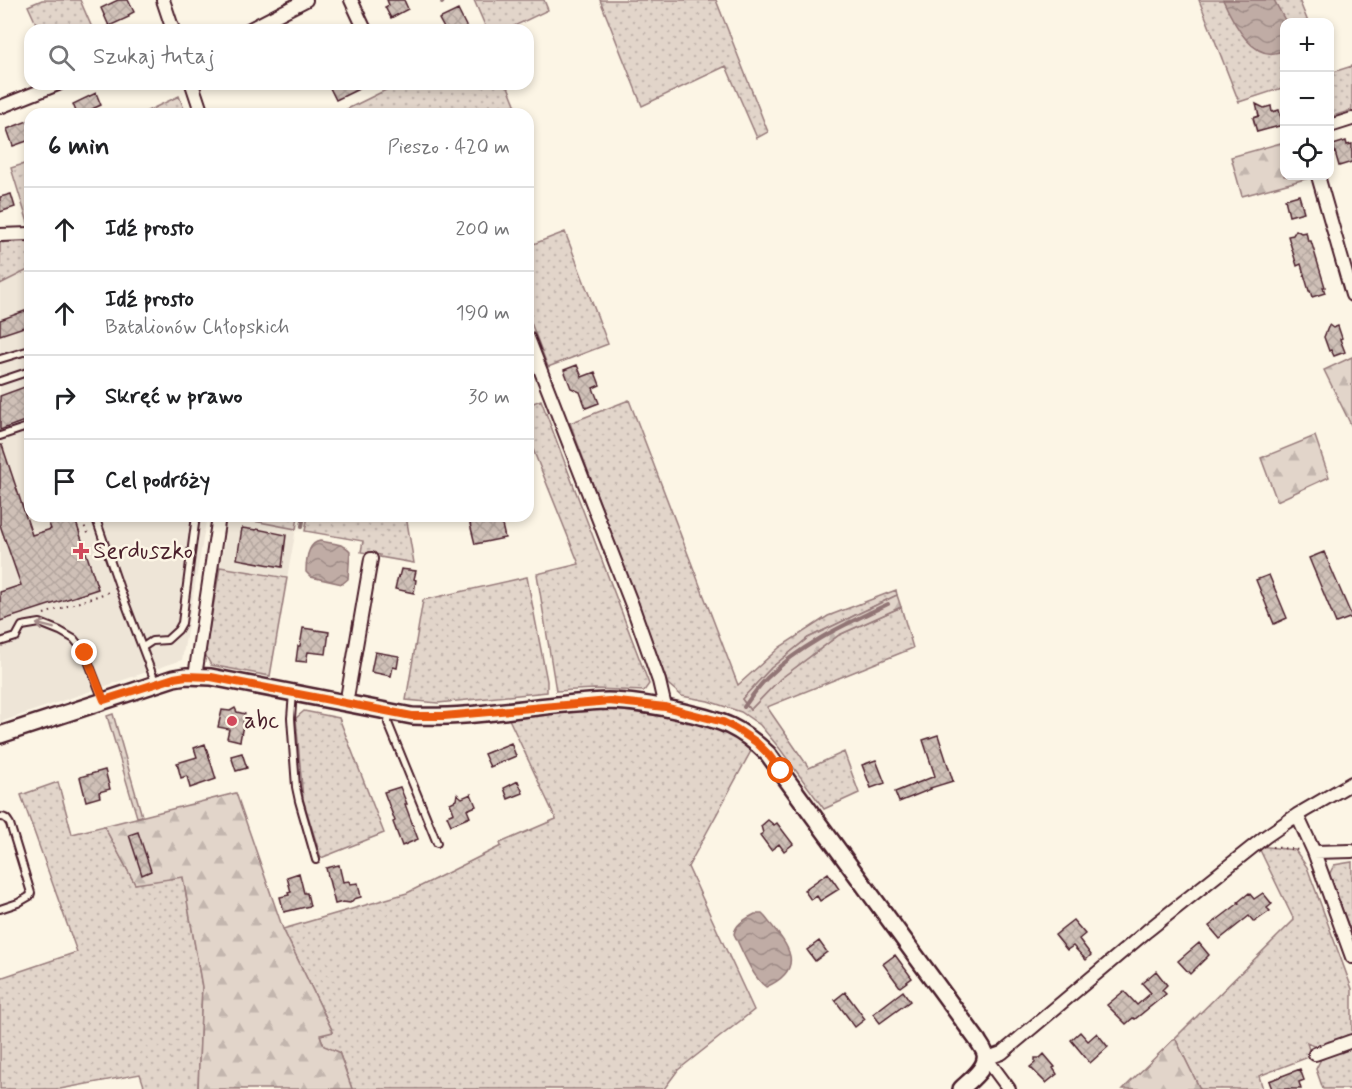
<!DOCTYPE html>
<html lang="pl">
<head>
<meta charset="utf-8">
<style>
	body { margin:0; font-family:Mynerve,sans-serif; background:#f6f6f6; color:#202124 }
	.controls { position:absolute; right:18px; top:18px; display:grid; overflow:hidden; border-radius:12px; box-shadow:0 3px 9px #0003 }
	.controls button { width:54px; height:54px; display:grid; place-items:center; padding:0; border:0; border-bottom:2px solid #e0e0e0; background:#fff; color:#202124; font:30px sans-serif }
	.stop { position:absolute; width:18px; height:18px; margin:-14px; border:4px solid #ea580c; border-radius:50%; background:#fff }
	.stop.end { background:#ea580c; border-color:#fff; box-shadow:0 2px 6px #0008 }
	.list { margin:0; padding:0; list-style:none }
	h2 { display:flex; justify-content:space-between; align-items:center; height:78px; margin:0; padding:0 24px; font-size:26px }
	h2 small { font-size:20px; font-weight:400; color:#757577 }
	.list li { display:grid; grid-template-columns:39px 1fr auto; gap:18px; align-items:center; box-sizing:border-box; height:84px; padding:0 24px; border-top:2px solid #e0e0e0 }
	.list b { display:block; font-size:22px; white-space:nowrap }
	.list p { margin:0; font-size:20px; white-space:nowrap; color:#757577 }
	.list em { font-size:20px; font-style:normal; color:#757577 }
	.icon { flex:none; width:33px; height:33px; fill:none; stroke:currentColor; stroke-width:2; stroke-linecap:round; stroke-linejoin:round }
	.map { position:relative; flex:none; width:1352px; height:1089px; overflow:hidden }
	.search { position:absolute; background:#fff; box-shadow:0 3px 9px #0003; left:24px; top:24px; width:510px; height:66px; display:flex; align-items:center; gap:15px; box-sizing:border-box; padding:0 21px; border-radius:18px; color:#757577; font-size:22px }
	.panel { position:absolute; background:#fff; box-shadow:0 3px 9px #0003; left:24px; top:108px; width:510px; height:414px; border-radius:18px }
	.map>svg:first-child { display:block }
	.built { fill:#eee5d7 }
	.grass { fill:url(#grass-dots); stroke:#967a7a; stroke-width:1.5 }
	.forest { fill:url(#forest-firs); stroke:#967a7a; stroke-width:1.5 }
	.water { fill:url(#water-waves); stroke:#917474; stroke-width:1.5 }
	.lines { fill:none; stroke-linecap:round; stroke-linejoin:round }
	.stream { stroke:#917474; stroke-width:4 }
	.building { fill:url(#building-cross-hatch); stroke:#4a1f2b; stroke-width:1.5 }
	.service-casing { stroke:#4a1f2b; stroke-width:10 }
	.minor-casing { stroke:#4a1f2b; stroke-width:16 }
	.tertiary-casing { stroke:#4a1f2b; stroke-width:20 }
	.path { stroke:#4a1f2b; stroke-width:2; stroke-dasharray:1.5 4.5; stroke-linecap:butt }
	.service { stroke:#fcf5e5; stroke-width:6 }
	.minor { stroke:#fcf5e5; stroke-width:12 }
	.tertiary { stroke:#fcf5e5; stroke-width:15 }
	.oneway { stroke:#a38a88 }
	.route { stroke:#ea580c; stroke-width:8 }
	.poi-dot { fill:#d1495b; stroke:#fcf5e5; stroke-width:2 }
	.labels { text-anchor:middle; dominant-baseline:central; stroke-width:5; stroke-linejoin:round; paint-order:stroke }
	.poi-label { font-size:24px; fill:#4a1f2b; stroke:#fcf5e5; text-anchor:start }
</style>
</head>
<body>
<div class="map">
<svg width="1352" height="1089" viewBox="0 0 1352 1089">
	<defs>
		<pattern id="grass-dots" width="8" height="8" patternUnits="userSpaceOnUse" patternTransform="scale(1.5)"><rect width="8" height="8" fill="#e2d5ca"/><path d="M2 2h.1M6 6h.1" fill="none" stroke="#c3b6ae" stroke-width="1.8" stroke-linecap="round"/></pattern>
		<pattern id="forest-firs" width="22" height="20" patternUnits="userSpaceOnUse" patternTransform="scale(1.5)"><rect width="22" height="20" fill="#e2d5ca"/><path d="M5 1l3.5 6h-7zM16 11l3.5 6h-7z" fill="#c3b6ae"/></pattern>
		<pattern id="water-waves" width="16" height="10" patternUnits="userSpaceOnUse" patternTransform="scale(1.5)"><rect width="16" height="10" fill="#c0aca5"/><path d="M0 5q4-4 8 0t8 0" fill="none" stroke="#9e8b87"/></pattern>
		<pattern id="building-cross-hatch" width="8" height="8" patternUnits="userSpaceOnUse" patternTransform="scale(1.5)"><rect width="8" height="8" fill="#cfc0b7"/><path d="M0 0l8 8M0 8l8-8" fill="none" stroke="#b3a59e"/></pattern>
	</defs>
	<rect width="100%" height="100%" fill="#fcf5e5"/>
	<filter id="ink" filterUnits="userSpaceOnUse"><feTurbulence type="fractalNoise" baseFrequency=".0167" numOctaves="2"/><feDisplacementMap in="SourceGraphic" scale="12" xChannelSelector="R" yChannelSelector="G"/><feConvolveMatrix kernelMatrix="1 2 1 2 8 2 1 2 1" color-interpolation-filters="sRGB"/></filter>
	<g filter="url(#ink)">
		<path class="built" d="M30,269V516H207L182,660L0,722V284Z
			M228,517L296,529L287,578L220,567Z"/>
		<path class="grass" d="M42,0H80L93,30H39L28,6Z
			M474,0H544L548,10L506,30H487Z
			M600,0H716L768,132L757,138L726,66L642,106Z
			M1199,0H1299L1308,22H1284V95L1282,88L1239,102Z
			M1352,66V110L1330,117V73Z
			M398,84H507L519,114H337Z
			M179,96L186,114H141Z
			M30,162V226H29L11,168Z
			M565,232L608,344L548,367L528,315V246Z
			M30,239V269L0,284V241Z
			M541,400L649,684L644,691L595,689L556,691L537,574L579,564L528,437V405Z
			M629,400L738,685L780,647L828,616L896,590L897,595L808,638L771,668L742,699L750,710L780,679L839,635L901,607L913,648L767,707L809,768L844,752L859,793L824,809L780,749L760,725L741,712L708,701L682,696L668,684L570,423Z
			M228,516H298L296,529Z
			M308,516H406L414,563L380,557V555L361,552L363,541L305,531Z
			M220,567L287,578L270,676L211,665L205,654Z
			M527,577L547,681V692L438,703L406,700L423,600Z
			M602,708L703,722L744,740L751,751L688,867L754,1010L678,1070L664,1089H352L339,1052L324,1047L320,1035L333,1032L283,929L407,893L501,846L500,843L556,819L508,717Z
			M304,711L339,718L384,833L321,858L303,799L296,718Z
			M113,714L142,816L137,817L107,716Z
			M58,782L72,834L104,826L135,884L183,876L202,987L198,1089H145L140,1074L60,1089H0V978L77,952L21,795Z
			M1258,846L1295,850L1307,867L1352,989V1035L1318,1048L1307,1043L1311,1056L1259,1076L1263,1089H1200L1175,1038L1294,920Z
			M1352,862V935L1329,875L1334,865Z
			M1352,1047V1089H1323L1316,1069L1321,1059Z"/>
		<path class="forest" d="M1284,142V176H1308L1309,178L1242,196L1231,157Z
			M1352,357V427L1324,370Z
			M1315,436L1329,477L1277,501L1261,458Z
			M897,595L901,607L839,635L780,679L750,710L742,699L771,668L808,638Z
			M236,793L283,929L333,1032L320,1035L324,1046L339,1052L352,1089H198L202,987L183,877L135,884L104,826Z
			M1175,1038L1200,1089H1123Z"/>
		<path class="water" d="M1223,0H1274L1286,22H1284V50C1254,66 1233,22 1223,0Z
			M320,541C330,543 344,543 350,551L348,579L342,584L311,577L306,572C306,561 307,543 320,541Z
			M755,914H762L765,917C785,942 810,967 766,987C752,977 742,950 734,934C736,923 746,919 755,914Z"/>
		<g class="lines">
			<path class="stream" d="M442,3L444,0
				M302,526L304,516
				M744,707C751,697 758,687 767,678C801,644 846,624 888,604"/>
		</g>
		<path class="building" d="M118,0H128L134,12L128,15L129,17L109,26L101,8Z
			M387,0H404L408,9L391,18L385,7L389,5Z
			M458,10L468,30H445L439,19Z
			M328,84H369L336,100Z
			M96,93L101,105L81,114H77L73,104Z
			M1256,104L1264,108L1271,106L1272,112L1279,110L1283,125L1257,132L1253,118L1259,116Z
			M30,120V140L13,146L7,129Z
			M1346,141L1347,145L1352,144V162L1339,166L1333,145Z
			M11,194L15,207L0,212V197Z
			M1299,195L1304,212L1289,216L1285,199Z
			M1296,230L1301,233L1306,232L1308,241H1311L1325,287H1323L1325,293L1312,297L1310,291H1309L1301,264L1297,266L1288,236L1293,235Z
			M30,309V325L0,335V320Z
			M1329,325L1333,328L1338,326L1342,338L1340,339L1345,352L1334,356L1331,350L1329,351L1324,337Z
			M577,365L582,377L595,372L600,385L593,388L599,403L586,408L580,392L571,388L564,370Z
			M30,385V419L0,430V396Z
			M0,445H2L32,535L51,529L46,516H74L98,589L0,621V592L21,585L0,525Z
			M468,516H500L505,538L475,544Z
			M242,528L256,530L257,529L286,535L282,567L237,559Z
			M1324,552L1352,617L1336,623L1309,558Z
			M401,569L416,571L414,579L416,580L414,593L395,589L398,576L399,577Z
			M1269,575L1287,618L1274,624L1256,580Z
			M303,628L329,632L326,654L308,652L306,662L296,661L298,646H300Z
			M375,652L399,656L397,668L393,667L391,676L371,672Z
			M235,708L237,712L245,714L240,741L227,738L229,729L218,727L222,710L230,711Z
			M938,735L953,781L930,788L931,789L899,802L895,792L935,776L923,740Z
			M511,743L516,756L490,767L484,754Z
			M205,744L216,779L190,788L187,776L181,778L177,763L197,757L194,748Z
			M242,753L247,768L236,771L231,756Z
			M876,760L885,783L871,788L862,765Z
			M105,770L110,789L99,792L100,797L86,801L80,777Z
			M518,781L523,793L508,799L504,788Z
			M400,787L407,804H405L418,839L402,846L393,822L395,821L384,792Z
			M457,794L462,798L471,794L476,806L467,810L470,817L451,825L447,816L454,813L450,803L456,800Z
			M768,820L774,825L777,823L793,844L784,851L779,844L771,850L760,835L763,833L761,826Z
			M138,832L151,871L142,875L129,835Z
			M339,865L343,882L349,881L350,884L358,883L361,897L354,899L350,903L343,902L335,904L326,868Z
			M299,873L304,893H307L310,906L284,912L280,897L289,895L288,893L291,892L287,877Z
			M828,873L839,889L820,901L817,896L811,900L804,890Z
			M1249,893L1254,899L1263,893L1272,904L1267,908L1270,911L1254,922L1249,916L1220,939L1209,926L1239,903L1238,902Z
			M1073,920L1085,934L1079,939L1091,955L1086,960L1073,946L1067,950L1055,935L1060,931V930Z
			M819,941L827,952L815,961L807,950Z
			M1199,943L1209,955L1190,974L1178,961Z
			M895,955L912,978L900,987L883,964Z
			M1156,971L1167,985L1162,990L1166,994L1135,1019L1133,1018L1126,1024L1107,1005L1124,991L1137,1005L1151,993L1142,983Z
			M903,991L910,1001L880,1023L873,1014Z
			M845,992L865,1019L855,1027L835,1000Z
			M1080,1032L1088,1041L1097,1033L1108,1047L1090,1063L1071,1040Z
			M1044,1054L1055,1067L1053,1068L1057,1074L1046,1083L1030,1067L1035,1063V1058H1040Z
			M1300,1069L1304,1080L1299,1082L1301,1089H1272L1269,1081Z"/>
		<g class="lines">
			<defs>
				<path id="service" d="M0,359L30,350
					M0,381L30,371
					M0,436L30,426
					M95,516L120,589L156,684
					M0,642L16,637L22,626L40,623L60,631L74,639L85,653L103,700
					M143,647L152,641L167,640L178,630L182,623L196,516
					M293,693L291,718L296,787L299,801L316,860
					M389,713L388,723L437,843
					M0,817C6,817 7,819 10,824L31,893L30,896L18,903L0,909"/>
				<path id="minor" d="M163,0L173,30
					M351,0L365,30
					M248,30L306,0
					M192,84L202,114
					M0,107L58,84
					M1330,126L1352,119
					M1318,176L1352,295
					M0,235L30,234
					M528,338L632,605L659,681L665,707
					M195,676L219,516
					M346,704L371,559
					M1297,815L1314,852L1352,957
					M1314,852L1352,851
					M1315,1054L1352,1041
					M985,1059L1002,1053L1147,931L1265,837L1297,815L1352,783
					M985,1059L992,1066L1009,1089"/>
				<path id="tertiary" d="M0,735L174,678L186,676L211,677L412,716C477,719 542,703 608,701C630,701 662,707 684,712C723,721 739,726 768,754L978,1041C980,1045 984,1049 985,1054C988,1068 969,1081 961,1089"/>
			</defs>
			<use href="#service" class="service-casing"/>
			<use href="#minor" class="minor-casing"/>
			<use href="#tertiary" class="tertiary-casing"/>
			<path class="path" d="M79,516L89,535H91
				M44,614L112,591
				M1272,847L1299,850"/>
			<use href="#service" class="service"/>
			<use href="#minor" class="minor"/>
			<use href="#tertiary" class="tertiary"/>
		</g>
		<defs><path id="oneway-shaft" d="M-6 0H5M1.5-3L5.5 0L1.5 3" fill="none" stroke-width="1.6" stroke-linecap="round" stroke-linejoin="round" transform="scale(1.5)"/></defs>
		<use class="oneway" href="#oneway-shaft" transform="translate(45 626) rotate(-166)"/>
	</g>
	<g class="lines" filter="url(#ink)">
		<path class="route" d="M85,653L104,700L174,678L186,676L211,677L412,716H444L609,701L665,707L723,722L735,728L756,742L768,754L781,771"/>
	</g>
	<g class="poi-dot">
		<path d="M78 542h6v6h6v6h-6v6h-6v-6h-6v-6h6z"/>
		<circle cx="232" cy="721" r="6"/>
	</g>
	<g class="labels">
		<g class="poi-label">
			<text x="93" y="551">Serduszko</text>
			<text x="244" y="721">abc</text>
		</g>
	</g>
</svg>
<div class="controls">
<button>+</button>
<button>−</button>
<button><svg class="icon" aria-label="locate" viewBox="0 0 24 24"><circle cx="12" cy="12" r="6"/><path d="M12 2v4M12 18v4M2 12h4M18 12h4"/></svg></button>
</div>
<div class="stop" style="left:781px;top:771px"></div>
<div class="stop end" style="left:85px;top:653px"></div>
<div class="search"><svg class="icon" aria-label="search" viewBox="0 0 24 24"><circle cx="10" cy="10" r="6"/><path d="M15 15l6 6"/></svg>Szukaj tutaj</div>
<section class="panel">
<h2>6 min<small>Pieszo · 420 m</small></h2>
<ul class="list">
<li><svg class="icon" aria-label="ahead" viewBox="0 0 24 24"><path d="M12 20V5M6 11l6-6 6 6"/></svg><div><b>Idź prosto</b></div><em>200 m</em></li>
<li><svg class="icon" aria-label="ahead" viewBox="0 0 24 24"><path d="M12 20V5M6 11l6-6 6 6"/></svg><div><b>Idź prosto</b><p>Batalionów Chłopskich</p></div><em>190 m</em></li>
<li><svg class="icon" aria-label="right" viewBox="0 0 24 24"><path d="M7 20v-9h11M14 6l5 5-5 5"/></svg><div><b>Skręć w prawo</b></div><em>30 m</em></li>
<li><svg class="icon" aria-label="arrive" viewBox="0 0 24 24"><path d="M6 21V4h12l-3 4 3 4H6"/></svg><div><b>Cel podróży</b></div></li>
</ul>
</section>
</div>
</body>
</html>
